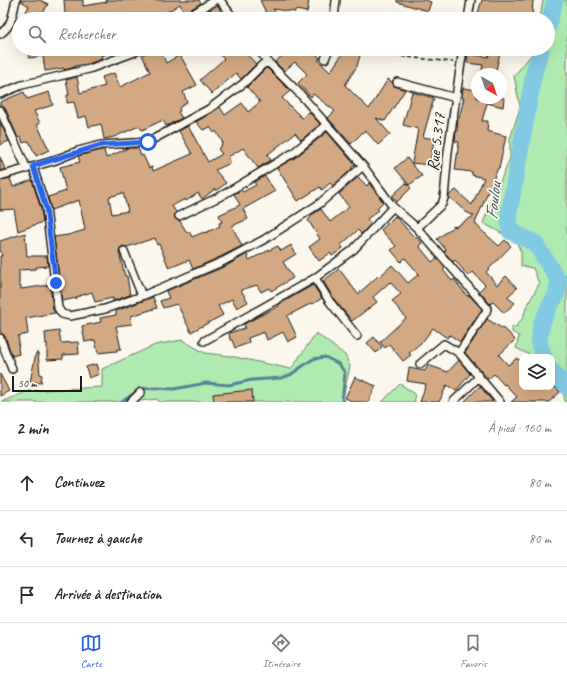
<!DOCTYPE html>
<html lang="fr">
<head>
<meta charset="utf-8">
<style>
	body { margin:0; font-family:Caveat,sans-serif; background:#f7f7f7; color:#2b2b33 }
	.controls { position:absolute; right:12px; bottom:12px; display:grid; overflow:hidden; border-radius:8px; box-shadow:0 4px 16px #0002 }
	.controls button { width:36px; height:36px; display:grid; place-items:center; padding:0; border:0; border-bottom:1px solid #e1e1e2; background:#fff; color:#2b2b33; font:20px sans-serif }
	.compass { position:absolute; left:471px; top:68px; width:36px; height:36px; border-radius:50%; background:#fff; box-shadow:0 4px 16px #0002; rotate:140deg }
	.scale { position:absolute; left:12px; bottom:10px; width:70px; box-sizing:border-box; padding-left:4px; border:2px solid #1c1c1c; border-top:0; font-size:11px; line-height:14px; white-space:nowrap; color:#1c1c1c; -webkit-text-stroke:3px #fbf7ec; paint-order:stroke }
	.stop { position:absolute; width:12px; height:12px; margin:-9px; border:3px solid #2563eb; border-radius:50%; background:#fff }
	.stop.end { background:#2563eb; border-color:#fff; box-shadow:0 1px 4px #0008 }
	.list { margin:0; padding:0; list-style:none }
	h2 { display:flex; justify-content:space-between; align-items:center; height:52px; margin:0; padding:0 16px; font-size:17px }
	h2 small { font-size:13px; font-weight:400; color:#7c7c81 }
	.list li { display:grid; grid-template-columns:26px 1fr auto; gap:12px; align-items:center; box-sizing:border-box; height:56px; padding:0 16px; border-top:1px solid #e1e1e2 }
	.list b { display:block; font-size:15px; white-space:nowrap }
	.list em { font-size:13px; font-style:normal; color:#7c7c81 }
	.icon { flex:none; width:22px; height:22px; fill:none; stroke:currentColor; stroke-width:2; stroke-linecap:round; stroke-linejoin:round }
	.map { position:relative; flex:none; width:567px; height:402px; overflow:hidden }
	.search { position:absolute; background:#fff; box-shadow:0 4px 16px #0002; left:12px; right:12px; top:12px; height:44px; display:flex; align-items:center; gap:10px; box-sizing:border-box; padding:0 14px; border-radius:22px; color:#7c7c81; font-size:15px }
	.sheet { height:220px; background:#fff }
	nav { display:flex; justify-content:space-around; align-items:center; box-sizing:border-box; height:56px; border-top:1px solid #e1e1e2; background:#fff; font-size:11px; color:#7c7c81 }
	nav a { display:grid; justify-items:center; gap:2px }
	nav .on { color:#2563eb }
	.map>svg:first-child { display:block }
	.green { fill:#afeab0; stroke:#668366 }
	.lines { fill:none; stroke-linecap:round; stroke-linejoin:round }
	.stream { stroke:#598493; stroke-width:3 }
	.river { stroke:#82cae3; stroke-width:17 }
	.building { fill:#d2a983; stroke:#1c1c1c; fill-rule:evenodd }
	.street-casing { stroke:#1c1c1c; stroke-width:10 }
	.path { stroke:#1c1c1c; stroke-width:1.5; stroke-dasharray:4 3; stroke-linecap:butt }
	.street { stroke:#fbf7ec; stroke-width:7 }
	.route { stroke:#2563eb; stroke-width:5 }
	.labels { text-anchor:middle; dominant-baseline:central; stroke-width:3.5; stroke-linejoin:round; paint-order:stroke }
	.street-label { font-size:17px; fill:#1c1c1c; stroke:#fbf7ec }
	.water-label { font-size:18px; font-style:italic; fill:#405962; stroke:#fbf7ec }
</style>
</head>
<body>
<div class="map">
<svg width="567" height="402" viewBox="0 0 567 402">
	<rect width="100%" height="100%" fill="#fbf7ec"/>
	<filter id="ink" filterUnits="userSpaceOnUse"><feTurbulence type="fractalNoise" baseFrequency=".025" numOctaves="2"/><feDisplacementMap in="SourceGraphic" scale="8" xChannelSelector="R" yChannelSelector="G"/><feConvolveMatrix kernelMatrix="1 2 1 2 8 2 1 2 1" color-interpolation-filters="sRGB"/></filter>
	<g filter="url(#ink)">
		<path class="green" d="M543,0H567V402H565L562,385L552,373V357H528V354L516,348L519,336L512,332V327L513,326L516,328L518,323L523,318L526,308L539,284L533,268L521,266V252L515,239L503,234L483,223L510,158V139L520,107L514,76L536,49H548V19H540Z
			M316,333L345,355L350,366L343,398L346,402H159L157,399L131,402H1L28,391L102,387V369L155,345L182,340L205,353L230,356L291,369Z
			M400,384L414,393L415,402H382Z"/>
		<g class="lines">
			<path class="stream" d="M559,281L564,279L567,275
				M122,402L140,389L157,388L174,389L206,383L229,385L252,380L281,378L290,375L313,359L325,357L339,364L345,373L342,402"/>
			<path class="river" d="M548,26L555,0
				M541,49L534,73L509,213L510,231L535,243L559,281L556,296L550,305L541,325L539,344L544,357
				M552,371L567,387"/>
		</g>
		<path class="building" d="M21,0H40L48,4L42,15L23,17L29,6L21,1Z
			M64,0H83V6L107,2L106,0H199L201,3L185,13L180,4L156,19H67L66,14H65Z
			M260,0H309L307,12L295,10V12L273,9L280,19H269Z
			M397,0H425L431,2L428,11L397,2Z
			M482,0H533L532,17L529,16L528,19H476Z
			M218,5L222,15L214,19H194Z
			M28,49H117V51L101,56L102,59L88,64L75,66V67L64,70V68L45,71L43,56L29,58Z
			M154,49H160L166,63L180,55L197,85L183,92L187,102L179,108L180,111L178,112L182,118L166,126L163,120L142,130L139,126L114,137L104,139L101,124L89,127L86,116L78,118L74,102L67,103V95H69L66,80L77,77L80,93L105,86L102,77L114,73L120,87L150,72L142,55Z
			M214,49H242L256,64L241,79L236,73L212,94L200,80L224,59Z
			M290,49H311L320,58L318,60L330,72L341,56L343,49H362L357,66L345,85L369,109L388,79L392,82L394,86L405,90L385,121L376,118L390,134L378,145L365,130L351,144L328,118L335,111L313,94L311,97L298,83L307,74L295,62L284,71L275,62Z
			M491,49H501L495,74H481L483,65L467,63L468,54L488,57Z
			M267,68L290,91L282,98L302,118L309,112L320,124L301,140L295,133L267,155L271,160L258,168L243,148L228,157L231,163L215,170L226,183L216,191L215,189L202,199L198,193L186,201L185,199L172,206L176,212L174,215L175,218L177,220L180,221L187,233L189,231L192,237L204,232L205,233L220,226L219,223L222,222L219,215L240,205L234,194L241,190L243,192L256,185L254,182L265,176L275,191L243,209L248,219L232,226L242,246L222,256L193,269L189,260L169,268L159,244L157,245L155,238L127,247L123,246L120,248L119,252L125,276H127L130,295L113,301V298L95,302L92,292L76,297L77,298L62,301L54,237L68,235L85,230L79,200L51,210L48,197L66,191L60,167L80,162L78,156L102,150H104L106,158L128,148H138L141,156L143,155L149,168L152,167L153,171L192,154L179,131L188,126L208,162L222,154L218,149L222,145L221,144L223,143L216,131L214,133L210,127L203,130L196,122L220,107L225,115L242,103L248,112L260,102L247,87L265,69ZM123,193L128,211L112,214L109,197Z
			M463,88L477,90V98H504L503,107L487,103L482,121H488L487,131L506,136L499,168H498L475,223L480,229L499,246L505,240L511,246L486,272L497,285L506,276L517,288L507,297L515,303L504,313L493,302L490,304L479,291L485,285L473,272L468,276L455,260L453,262L444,252L446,250L437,239L454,226L455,227L474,216L466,212L449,197V195L456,190L472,205L484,178L472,175V172L455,170L459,142L455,141L456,131L457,132L458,118H459L464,98H462Z
			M24,92L27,99L49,92L53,105L34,111L40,123L37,124L49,150L36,156L29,141L23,143L21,137L18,138L5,108L0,105V102Z
			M412,92L434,98L423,137L434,139L430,165L412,163L418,129L403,125Z
			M0,122L9,141L0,145Z
			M327,132L355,165L351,168L352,169L333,186L330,183L322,190L320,187L298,201L277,168L296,157Z
			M0,157L5,169L0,171Z
			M407,158L422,176L409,185L395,168Z
			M358,177L367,186L369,183L383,202L377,208L379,210L367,219L371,224L361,234L358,230L341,245L343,248L332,256L330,253L319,261L309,247L320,239L308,220L311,217L310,216L321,209L330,222L349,207L339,194Z
			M10,178L13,187L32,180L41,209L43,222L18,231L14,209L0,210V181Z
			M406,183L411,188L397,202L392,196Z
			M395,216L415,238L417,237L422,243L419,246L432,262L437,258L445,268L443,270L452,281L454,279L467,296L469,295L482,309L460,342L450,335L447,338L433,328L423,341L409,353L411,355L403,361L389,344L385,348L380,342L406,318L392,301L401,294L390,282L373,297L377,302L352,321L334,299L323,281L339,269L358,294L378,276L379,277L392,265L408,283L419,274L405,258L401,262L391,250L396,246L381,230Z
			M25,233L27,256H47L48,266L36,267V269L19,270V286H21V289L50,285L53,309L55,313L26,318L28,334L18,336L19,342L18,348L19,354L12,356L5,336L1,333L0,328V256H2L0,249V241Z
			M291,245L296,254L283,262L293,278L271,291L269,288L261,292L257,285L241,290L248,302L237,308L232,299L218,306L223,315L191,332L177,304L163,308L160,301L169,298L166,291L226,266L247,254L249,260L278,246L281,251Z
			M313,285L322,298L313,304L312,303L287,316L297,337L288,342L283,332L267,340L264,332L248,338L249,343L235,348L232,340H230L229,333L245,328L244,324L279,306L278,305Z
			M153,297L157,308L131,316L132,324L116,326L121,349H117V351L98,353L95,340L85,342L82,326L101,322L100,318L116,315V311Z
			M487,319L508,332L515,340L499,355L508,365L517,358L518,360L522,359V387H536L539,391L543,387H555L560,392L549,402H511L517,397L505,384L504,385L494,374L488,379L465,353Z
			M59,331L61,343L78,342L79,354L63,355V359L47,360V343L46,344L45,333Z
			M374,337L382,347L376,353L367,343Z
			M36,353H38L40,374L42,375L41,383L30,382Z
			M459,360L470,374L456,391L447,385L439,402H420L426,384L407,381L409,368L425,371L428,365L448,372Z
			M96,364L99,374L89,378L86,367Z
			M0,374L9,391L0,396Z
			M355,377L376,386L368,402H354L345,398Z
			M480,386L493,402H464Z
			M252,390L253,402H214L213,394Z"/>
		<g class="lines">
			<defs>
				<path id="street" d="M220,0L234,19
					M185,19L215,0
					M334,19L336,0
					M468,19L471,0
					M0,34C13,25 12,15 16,0
					M258,49L269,63L301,95L363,166L393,207L417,228L487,308L486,312L459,353
					M325,59L329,49
					M397,82L456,98
					M0,94L22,85L89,69L135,52L140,49
					M0,110L27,169
					M33,167L46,208L58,308L62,314L70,316L105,309L142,296L224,261L265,239L319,204L363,166
					M0,176L53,161L78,151L101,145L148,142L209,109L244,83L263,64L269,63
					M179,216L221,196L238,186L293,153L327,125
					M417,228L442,204L444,198L448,152L463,49
					M124,251L142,296
					M315,278L330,302L357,336
					M0,338L12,369
					M204,341L315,278L353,250L393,207
					M420,364L444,344L459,353L500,402
					M131,402L141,392
					M453,402L479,377"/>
			</defs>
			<use href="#street" class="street-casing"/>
			<path class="path" d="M388,55L453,62"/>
			<use href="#street" class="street"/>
		</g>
	</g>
	<g class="lines" filter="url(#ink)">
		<path class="route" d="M56,283L46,208L33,166L101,145L148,142"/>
	</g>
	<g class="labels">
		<g class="street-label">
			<text transform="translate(436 142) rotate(-83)">Rue 5.317</text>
		</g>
		<g class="water-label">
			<text transform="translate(493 201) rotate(-84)">Foulou</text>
		</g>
	</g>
</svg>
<div class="controls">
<button><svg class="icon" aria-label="layers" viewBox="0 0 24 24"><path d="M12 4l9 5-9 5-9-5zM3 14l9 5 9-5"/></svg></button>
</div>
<svg class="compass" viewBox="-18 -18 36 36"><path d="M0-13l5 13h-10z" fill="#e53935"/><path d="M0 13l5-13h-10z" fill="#7c7c81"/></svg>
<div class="scale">50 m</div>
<div class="stop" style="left:148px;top:142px"></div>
<div class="stop end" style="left:56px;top:283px"></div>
<div class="search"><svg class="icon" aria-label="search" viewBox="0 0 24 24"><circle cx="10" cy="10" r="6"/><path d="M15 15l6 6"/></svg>Rechercher</div>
</div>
<section class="sheet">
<h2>2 min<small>À pied · 160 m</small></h2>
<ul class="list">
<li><svg class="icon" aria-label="ahead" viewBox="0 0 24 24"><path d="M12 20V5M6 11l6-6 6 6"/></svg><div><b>Continuez</b></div><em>80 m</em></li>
<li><svg class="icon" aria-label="left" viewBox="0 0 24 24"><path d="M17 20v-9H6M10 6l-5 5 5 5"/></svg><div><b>Tournez à gauche</b></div><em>80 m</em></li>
<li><svg class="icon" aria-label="arrive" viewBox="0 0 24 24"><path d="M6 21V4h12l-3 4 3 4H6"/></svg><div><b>Arrivée à destination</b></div></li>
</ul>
</section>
<nav>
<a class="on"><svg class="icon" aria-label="map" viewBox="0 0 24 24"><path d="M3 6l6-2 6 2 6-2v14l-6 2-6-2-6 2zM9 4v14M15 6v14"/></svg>Carte</a>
<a><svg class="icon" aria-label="directions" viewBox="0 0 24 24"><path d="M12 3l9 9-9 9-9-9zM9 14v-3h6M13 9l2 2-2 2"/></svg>Itinéraire</a>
<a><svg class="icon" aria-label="saved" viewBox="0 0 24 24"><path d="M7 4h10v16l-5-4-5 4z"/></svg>Favoris</a>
</nav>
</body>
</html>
